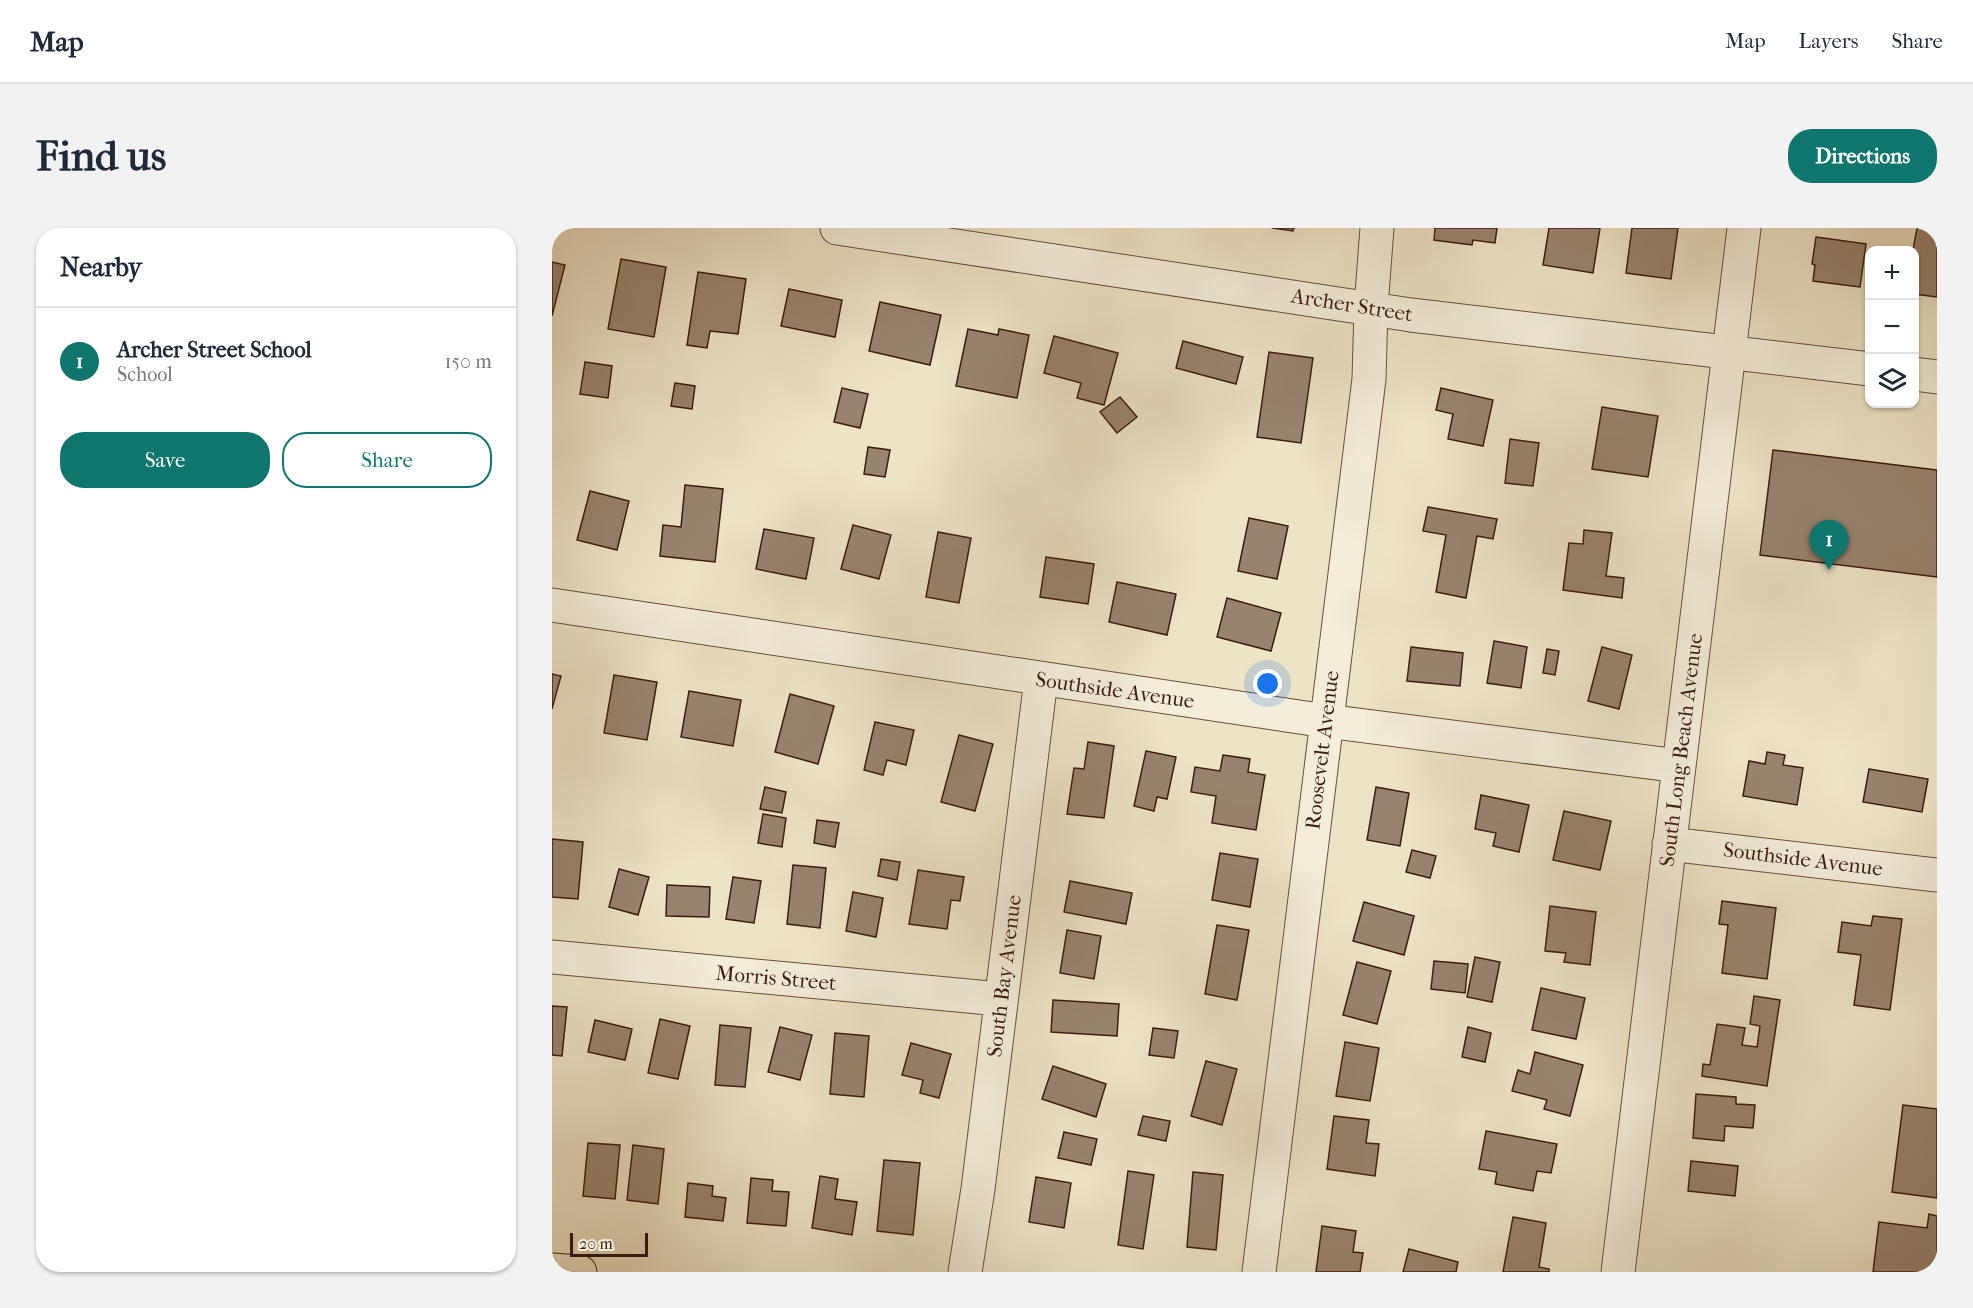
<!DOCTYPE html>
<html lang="en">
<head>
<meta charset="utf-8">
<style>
	body { margin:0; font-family:"IM FELL French Canon",serif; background:#f2f2f3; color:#1f2937 }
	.controls { position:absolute; right:18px; top:18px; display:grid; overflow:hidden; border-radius:12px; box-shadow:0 2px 4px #0004 }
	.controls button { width:54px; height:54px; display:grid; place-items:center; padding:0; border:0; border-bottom:2px solid #e0e1e3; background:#fff; color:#1f2937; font:30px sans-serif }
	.scale { position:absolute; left:18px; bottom:15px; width:78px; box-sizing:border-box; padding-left:6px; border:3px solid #3c1c10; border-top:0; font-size:16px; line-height:21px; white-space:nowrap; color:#3c1c10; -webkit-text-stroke:4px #f3edd9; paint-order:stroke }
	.you { position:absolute; left:716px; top:456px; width:21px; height:21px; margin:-15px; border:4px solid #fff; border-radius:50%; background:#1a73e8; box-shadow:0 0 0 9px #1a73e833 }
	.badge { display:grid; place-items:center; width:39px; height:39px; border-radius:50%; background:#0f766e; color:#fff; font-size:20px; font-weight:700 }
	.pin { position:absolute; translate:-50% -50px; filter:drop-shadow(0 2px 3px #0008) }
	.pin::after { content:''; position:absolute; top:32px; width:21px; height:18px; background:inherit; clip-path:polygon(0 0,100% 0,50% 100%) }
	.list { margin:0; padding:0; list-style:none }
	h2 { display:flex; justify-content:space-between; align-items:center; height:78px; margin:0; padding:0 24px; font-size:26px }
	h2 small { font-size:20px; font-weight:400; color:#747a83 }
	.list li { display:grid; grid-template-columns:39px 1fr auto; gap:18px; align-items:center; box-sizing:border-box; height:108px; padding:0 24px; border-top:2px solid #e0e1e3 }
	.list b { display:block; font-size:22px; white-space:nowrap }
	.list p { margin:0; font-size:20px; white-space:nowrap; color:#747a83 }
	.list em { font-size:20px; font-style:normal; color:#747a83 }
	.actions { display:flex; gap:12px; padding:18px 24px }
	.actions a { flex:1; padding:14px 0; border:2px solid #0f766e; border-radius:24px; text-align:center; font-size:21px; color:#0f766e }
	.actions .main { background:#0f766e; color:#fff }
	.icon { flex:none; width:33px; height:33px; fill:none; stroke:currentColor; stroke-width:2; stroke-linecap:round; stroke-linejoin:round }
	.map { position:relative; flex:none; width:1385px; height:1044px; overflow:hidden; border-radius:24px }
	header { display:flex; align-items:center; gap:36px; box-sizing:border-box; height:84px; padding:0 30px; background:#fff; border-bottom:2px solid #e0e1e3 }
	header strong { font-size:28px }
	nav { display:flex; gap:33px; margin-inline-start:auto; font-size:21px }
	.intro { display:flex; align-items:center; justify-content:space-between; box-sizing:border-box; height:144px; padding:0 36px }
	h1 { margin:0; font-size:42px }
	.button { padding:15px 27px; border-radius:24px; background:#0f766e; color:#fff; font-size:21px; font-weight:700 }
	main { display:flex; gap:36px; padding:0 36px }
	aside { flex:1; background:#fff; border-radius:24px; box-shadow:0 2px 4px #0004 }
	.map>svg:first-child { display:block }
	.building { fill:#98836e; stroke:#3c1c10; stroke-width:1.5 }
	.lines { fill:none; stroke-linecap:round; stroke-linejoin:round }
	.minor-casing { stroke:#684e3d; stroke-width:35 }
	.major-casing { stroke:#3c1c10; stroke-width:35 }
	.minor { stroke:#f3edd9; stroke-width:33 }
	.major { stroke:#ede3c5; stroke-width:33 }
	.labels { text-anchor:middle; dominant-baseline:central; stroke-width:4.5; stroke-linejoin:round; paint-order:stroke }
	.street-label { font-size:21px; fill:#3c1c10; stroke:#f3edd9 }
</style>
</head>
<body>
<header>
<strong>Map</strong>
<nav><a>Map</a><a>Layers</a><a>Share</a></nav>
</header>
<div class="intro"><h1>Find us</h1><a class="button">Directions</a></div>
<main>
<aside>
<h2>Nearby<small></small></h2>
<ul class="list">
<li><span class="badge">1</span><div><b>Archer Street School</b><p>School</p></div><em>150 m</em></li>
</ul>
<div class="actions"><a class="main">Save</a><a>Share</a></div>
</aside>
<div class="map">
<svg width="1385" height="1044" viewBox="0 0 1385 1044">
	<rect width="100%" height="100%" fill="#ede3c5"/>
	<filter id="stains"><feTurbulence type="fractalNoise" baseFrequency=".00333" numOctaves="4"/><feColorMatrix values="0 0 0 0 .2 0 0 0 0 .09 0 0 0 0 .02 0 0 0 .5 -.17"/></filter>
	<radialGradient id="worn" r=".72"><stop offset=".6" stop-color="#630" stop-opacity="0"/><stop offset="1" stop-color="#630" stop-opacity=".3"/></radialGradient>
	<path class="building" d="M720,0H742L741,3Z
		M883,0H945L943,15L921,12L920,17L882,12Z
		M997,0H1048L1041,45L991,37Z
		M1080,0H1126L1119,51L1074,45Z
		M1365,0H1384L1385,3V69L1362,66V22H1361Z
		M1264,9L1314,16L1308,59L1261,53L1263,37L1260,36Z
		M69,31L114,39L102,109L56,101Z
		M0,34L13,37L0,88Z
		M146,44L194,51L186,106L158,103L155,120L135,117Z
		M237,61L290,72L283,109L229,98Z
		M328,74L389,87L378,137L317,123Z
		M416,101L446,107L447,101L477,107L465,170L404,158Z
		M502,108L566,125L552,177L525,170L529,155L492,145Z
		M631,113L691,129L684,156L624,140Z
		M717,124L761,130L749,215L705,209Z
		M33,134L60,138L56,170L28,166Z
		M123,155L143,158L140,181L119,178Z
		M290,160L316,166L308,200L282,194Z
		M889,160L941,172L931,218L896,211L901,186L884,182Z
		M568,169L585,189L565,205L548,184Z
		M1050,179L1106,188L1096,249L1040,241Z
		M958,211L987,215L981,258L953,255Z
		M316,219L338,222L333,249L312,246Z
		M1221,222L1385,242V349L1208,327Z
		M133,257L171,261L163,334L108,328L111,297L129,299Z
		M38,263L77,273L65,322L25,312Z
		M876,279L945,291L941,311L925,308L914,370L884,364L894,307L871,303Z
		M697,290L736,298L725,351L686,343Z
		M301,297L339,307L327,351L289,341Z
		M212,301L262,310L254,351L204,341Z
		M1032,302L1060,305L1054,348L1072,350L1070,370L1011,362L1017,315L1031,316Z
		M386,304L419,310L407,375L374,369Z
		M494,329L542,336L536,376L488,369Z
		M565,354L624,366L615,407L557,394Z
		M675,370L729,385L719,423L665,409Z
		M942,413L975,419L969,460L935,455Z
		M859,419L911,425L908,458L855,453Z
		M1050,419L1080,427L1067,481L1036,473Z
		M995,421L1007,423L1003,447L991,445Z
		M0,446L9,448L0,481Z
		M62,447L105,454L95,512L52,505Z
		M137,463L189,472L181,518L129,509Z
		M238,466L282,478L266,536L223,524Z
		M323,494L362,502L354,537L335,532L331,547L312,542Z
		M407,507L441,516L423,583L389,574Z
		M536,514L562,518L552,590L515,586L522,540L532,541Z
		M594,523L624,529L615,571L605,569L602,583L582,578Z
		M1215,524L1233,527L1231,537L1251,540L1245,577L1191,568L1197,533L1213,536Z
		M671,527L698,531L696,544L713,547L704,602L660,595L664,568L639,564L643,539L668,543Z
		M1317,541L1376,551L1370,584L1311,574Z
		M213,559L234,564L230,585L208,581Z
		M824,559L857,565L848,618L815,612Z
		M929,567L977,577L967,624L941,618L944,605L923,601Z
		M1012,583L1059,593L1048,642L1001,632Z
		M211,586L234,590L230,619L206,615Z
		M265,592L287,595L283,619L262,615Z
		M0,611L31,614L26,671L0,669Z
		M860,622L884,628L878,650L854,644Z
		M668,625L706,631L698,679L660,672Z
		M329,631L348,634L345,652L326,648Z
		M241,637L274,640L268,700L235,696Z
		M67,641L97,649L86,687L57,679Z
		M366,642L412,649L408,673L399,672L395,701L357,696Z
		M181,649L209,653L202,695L174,691Z
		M518,653L580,665L574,696L512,684Z
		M115,657L158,659L157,689L114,688Z
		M301,664L331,670L324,709L294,703Z
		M1170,673L1224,680L1215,751L1170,745L1176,697L1167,696Z
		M812,674L862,688L852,727L801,713Z
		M998,678L1044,684L1038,737L1012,734L1014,725L993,723Z
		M1321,688L1350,691L1338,782L1302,777L1309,727L1286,724L1290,694L1319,698Z
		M665,697L697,702L685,772L653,766Z
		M515,702L549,708L542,751L508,745Z
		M923,729L948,734L940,774L915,769Z
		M882,733L916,736L913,765L879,761Z
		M805,734L839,743L825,796L791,787Z
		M989,760L1033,770L1024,811L980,802Z
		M1202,768L1228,772L1215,858L1150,848L1151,836L1158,837L1165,796L1193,800L1190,817L1205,819L1208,798L1198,796Z
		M501,772L567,776L565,808L499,804Z
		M0,778L15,779L10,828L0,827Z
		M108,791L138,798L126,851L96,845Z
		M43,792L80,801L73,832L36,824Z
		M168,797L199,800L193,859L163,857Z
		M228,799L260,807L248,852L216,844Z
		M916,799L939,805L933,834L910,829Z
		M601,800L626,803L622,830L597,827Z
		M283,805L317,808L312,869L278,866Z
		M793,814L827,820L818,873L784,868Z
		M359,815L399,826L387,870L368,865L371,852L350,847Z
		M983,824L1031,837L1018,888L992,881L995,872L960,863L966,842L978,846Z
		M654,833L685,841L670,897L639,888Z
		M501,838L554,856L544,889L490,871Z
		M1144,866L1184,869V876L1203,877L1201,900L1173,898L1172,913L1141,910Z
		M1351,877L1385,881V970L1340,964Z
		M591,888L618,893L614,913L586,907Z
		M782,888L817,892L814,915L827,916L823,948L775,941Z
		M934,903L1005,916L999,945L985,943L981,963L943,956L945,944L927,941Z
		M512,904L545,911L539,937L506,930Z
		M36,915L68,917L63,971L31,968Z
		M81,917L112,921L106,976L75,972Z
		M332,932L368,935L361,1007L325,1003Z
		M1139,933L1186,938L1183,968L1136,963Z
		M576,943L602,947L591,1021L566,1017Z
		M641,944L671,947L664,1022L635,1019Z
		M268,948L286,951L283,971L305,974L300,1007L260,1000Z
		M484,949L519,955L512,1000L477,994Z
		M199,950L221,952L220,963L237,964L234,998L195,995Z
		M136,955L161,958L160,968L174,970L171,993L133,989Z
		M1377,986L1385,988V1044H1321L1327,994L1375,1000Z
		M961,989L994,995L987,1039L997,1041V1044H951Z
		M770,998L804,1003L801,1024L811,1025L808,1044H764Z
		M857,1021L906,1034L904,1044H851Z"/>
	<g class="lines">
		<defs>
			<path id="minor" d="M285,0L859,87L1318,141
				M1362,146L1385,149
				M0,377L774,493L1127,538
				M1117,616L1385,647
				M0,729L448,771
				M413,1044L426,961L489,451
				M707,1044L817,151L819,79L825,0
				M1066,1044L1192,0"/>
			<path id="major" d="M0,1042L28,1044"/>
		</defs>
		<use href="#minor" class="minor-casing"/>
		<use href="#major" class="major-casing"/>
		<use href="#minor" class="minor"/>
		<use href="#major" class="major"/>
	</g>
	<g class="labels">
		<g class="street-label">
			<text transform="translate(800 77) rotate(9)">Archer Street</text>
			<text transform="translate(563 462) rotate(8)">Southside Avenue</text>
			<text transform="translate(770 522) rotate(-83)">Roosevelt Avenue</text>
			<text transform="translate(1129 522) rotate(-83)">South Long Beach Avenue</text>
			<text transform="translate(1251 631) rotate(7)">Southside Avenue</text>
			<text transform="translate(452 748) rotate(-83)">South Bay Avenue</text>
			<text transform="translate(224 750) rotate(5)">Morris Street</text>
		</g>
	</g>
	<rect width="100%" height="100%" filter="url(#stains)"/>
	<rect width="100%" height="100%" fill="url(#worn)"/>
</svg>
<div class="controls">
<button>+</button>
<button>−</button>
<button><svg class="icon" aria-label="layers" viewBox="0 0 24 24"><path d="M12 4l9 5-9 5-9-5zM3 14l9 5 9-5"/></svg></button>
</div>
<div class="scale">20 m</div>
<div class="you"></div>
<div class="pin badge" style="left:1277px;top:342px">1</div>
</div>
</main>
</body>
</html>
